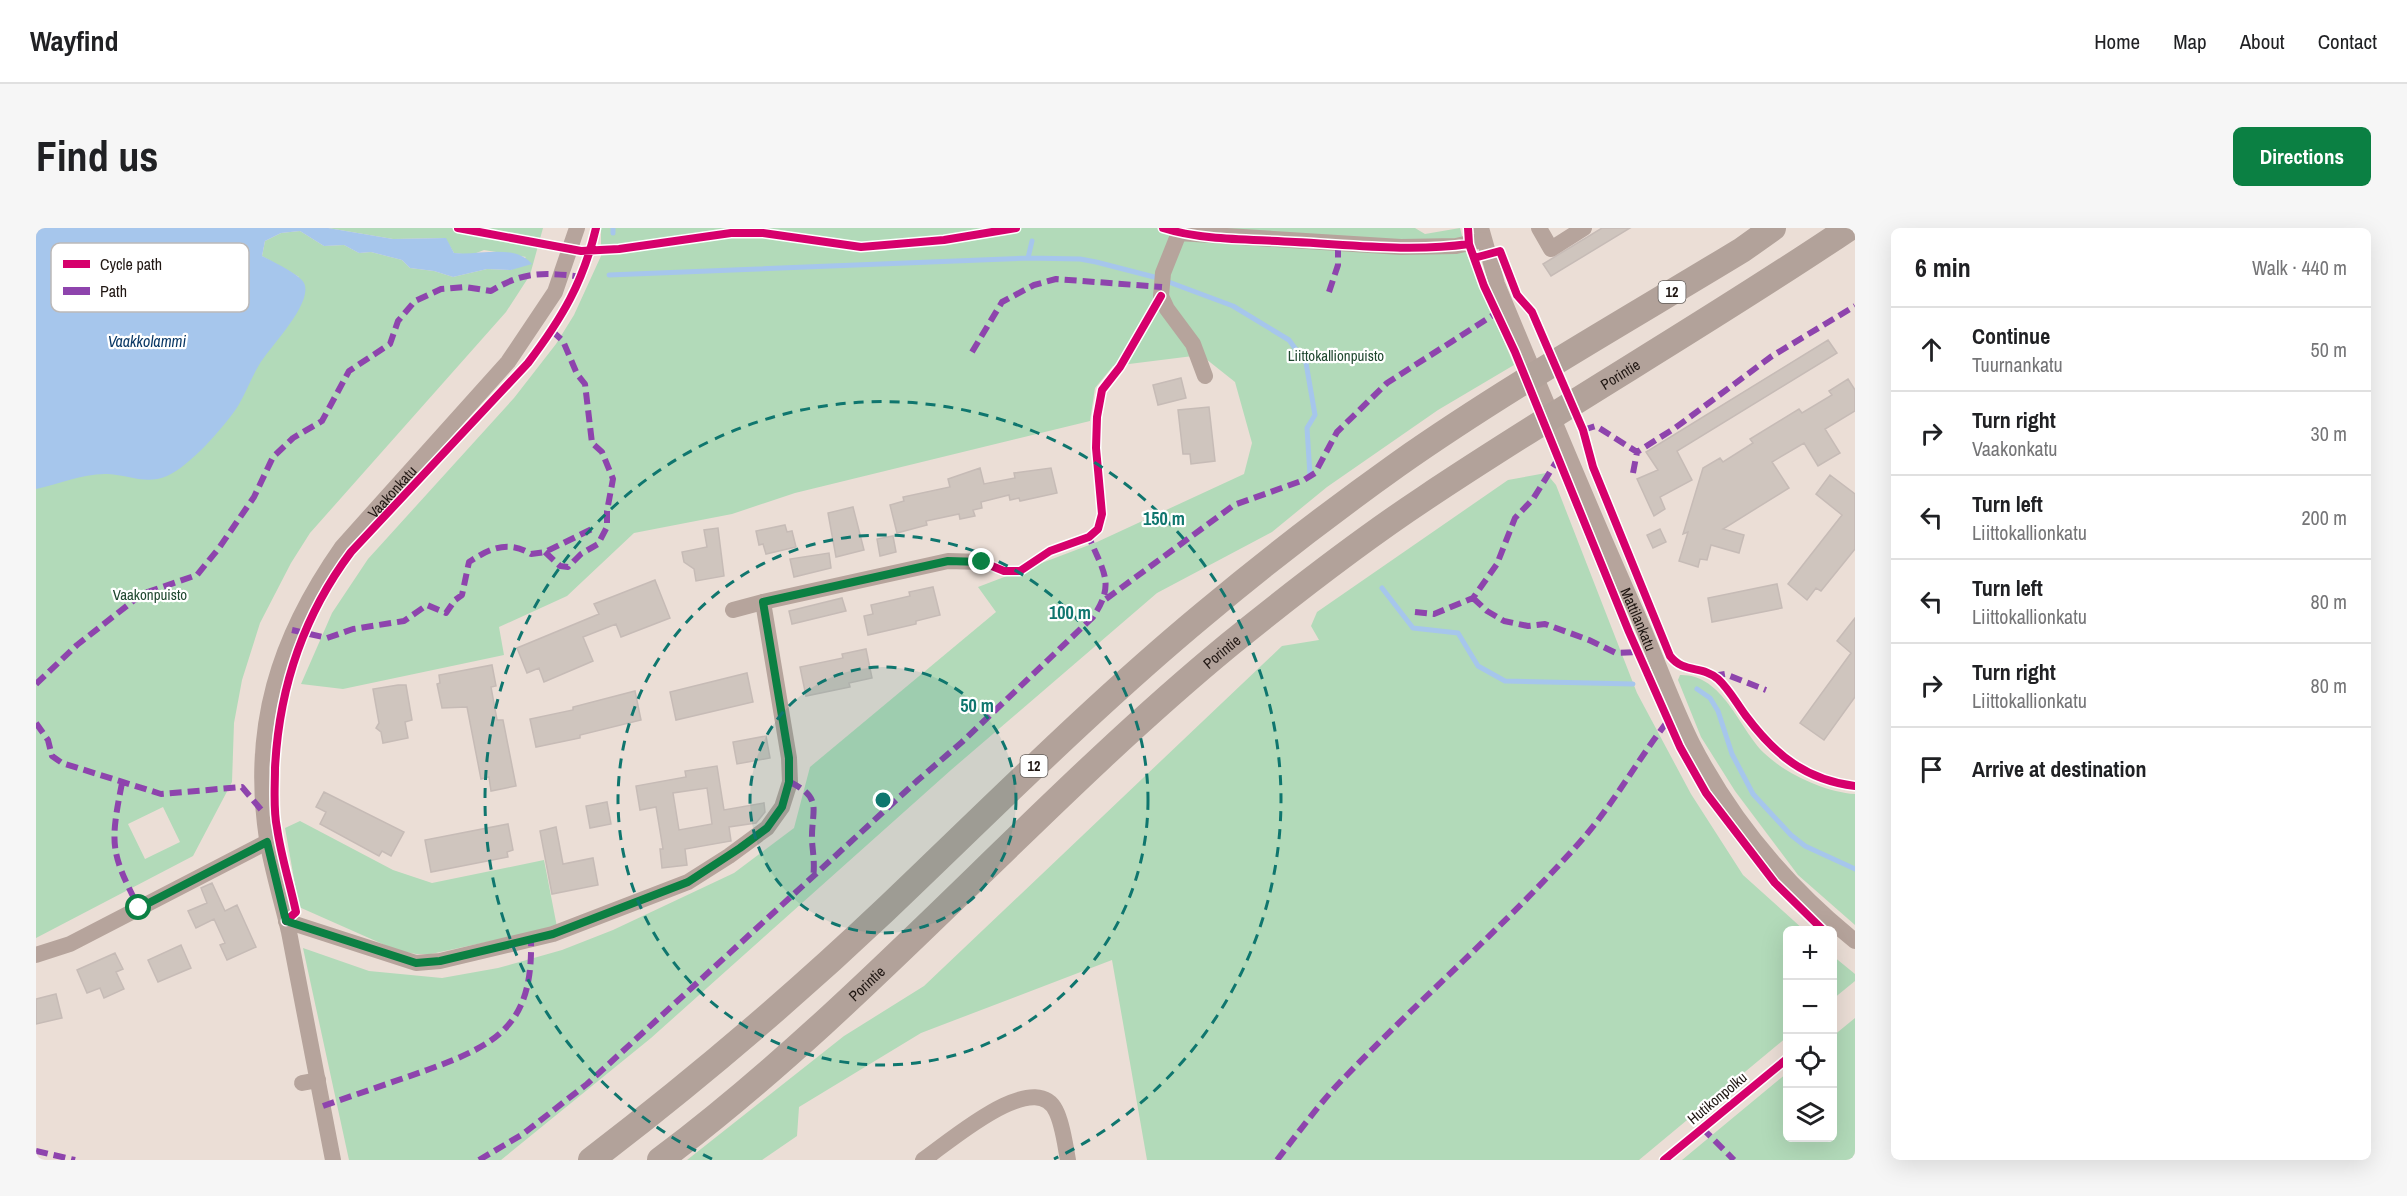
<!DOCTYPE html>
<html lang="en">
<head>
<meta charset="utf-8">
<style>
	body { margin:0; font-family:"Archivo Narrow",sans-serif; background:#f6f6f6; color:#202124 }
	.controls { position:absolute; right:18px; bottom:18px; display:grid; overflow:hidden; border-radius:9px; box-shadow:0 6px 24px #0002 }
	.controls button { width:54px; height:54px; display:grid; place-items:center; padding:0; border:0; border-bottom:2px solid #e0e0e0; background:#fff; color:#202124; font:30px sans-serif }
	.stop { position:absolute; width:18px; height:18px; margin:-14px; border:4px solid #0b8043; border-radius:50%; background:#fff }
	.stop.end { background:#0b8043; border-color:#fff; box-shadow:0 2px 6px #0008 }
	.list { margin:0; padding:0; list-style:none }
	h2 { display:flex; justify-content:space-between; align-items:center; height:78px; margin:0; padding:0 24px; font-size:26px }
	h2 small { font-size:20px; font-weight:400; color:#757577 }
	.list li { display:grid; grid-template-columns:39px 1fr auto; gap:18px; align-items:center; box-sizing:border-box; height:84px; padding:0 24px; border-top:2px solid #e0e0e0 }
	.list b { display:block; font-size:22px; white-space:nowrap }
	.list p { margin:0; font-size:20px; white-space:nowrap; color:#757577 }
	.list em { font-size:20px; font-style:normal; color:#757577 }
	.icon { flex:none; width:33px; height:33px; fill:none; stroke:currentColor; stroke-width:2; stroke-linecap:round; stroke-linejoin:round }
	.map { position:relative; flex:none; width:1819px; height:932px; overflow:hidden; border-radius:9px }
	header { display:flex; align-items:center; gap:36px; box-sizing:border-box; height:84px; padding:0 30px; background:#fff; border-bottom:2px solid #e0e0e0 }
	header strong { font-size:28px }
	nav { display:flex; gap:33px; margin-inline-start:auto; font-size:21px }
	.intro { display:flex; align-items:center; justify-content:space-between; box-sizing:border-box; height:144px; padding:0 36px }
	h1 { margin:0; font-size:42px }
	.button { padding:15px 27px; border-radius:9px; background:#0b8043; color:#fff; font-size:21px; font-weight:700 }
	main { display:flex; gap:36px; padding:0 36px }
	aside { flex:1; background:#fff; border-radius:9px; box-shadow:0 6px 24px #0002 }
	.map>svg:first-child { display:block }
	.green { fill:#b2dab9; fill-rule:evenodd }
	.water { fill:#a6c6ec }
	.lines { fill:none; stroke-linecap:round; stroke-linejoin:round }
	.stream { stroke:#a6c6ec; stroke-width:5 }
	.building { fill:#cfc5be; stroke:#c6bbb6; stroke-width:1.5; fill-rule:evenodd }
	.minor { stroke:#b6a49c; stroke-width:16 }
	.highway { stroke:#b2a29a; stroke-width:26 }
	.quiet { stroke:#8e44ad; stroke-width:6; stroke-dasharray:12 6; stroke-linecap:butt }
	.cycleway-casing { stroke:#fff; stroke-width:11 }
	.cycleway { stroke:#d6006c; stroke-width:8 }
	.route { stroke:#0b8043; stroke-width:8 }
	.ring { fill:none; stroke:#0f766e; stroke-width:3; stroke-dasharray:10 8 }
	.labels { text-anchor:middle; dominant-baseline:central; stroke-width:4.5; stroke-linejoin:round; paint-order:stroke }
	.shield { fill:#fff; stroke:#635d5a; stroke-width:1.5 }
	.shield-label { font-size:14px; font-weight:bold; fill:#201713 }
	.park-label { font-size:15px; fill:#1f472f; stroke:#fff }
	.street-label { font-size:15px; fill:#201713; stroke:#fff }
	.water-label { font-size:16px; font-style:italic; fill:#0a3865; stroke:#fff }
	.key { fill:#fff; stroke:#bcb9b8; stroke-width:1.5 }
	.key-label { font-size:16px; fill:#201713 }
	.centre { fill:#0f766e; stroke:#fff; stroke-width:3 }
	.ring-label { font-size:18px; text-anchor:middle; font-weight:bold; fill:#0f766e; stroke:#fff; stroke-width:4.5; stroke-linejoin:round; paint-order:stroke }
</style>
</head>
<body>
<header>
<strong>Wayfind</strong>
<nav><a>Home</a><a>Map</a><a>About</a><a>Contact</a></nav>
</header>
<div class="intro"><h1>Find us</h1><a class="button">Directions</a></div>
<main>
<div class="map">
<svg width="1819" height="932" viewBox="0 0 1819 932">
	<rect width="100%" height="100%" fill="#ebded6"/>
	<path class="green" d="M292,0H507L494,47L470,84L274,305L255,335L224,395L206,452L198,495L196,554L157,628L0,710V219L263,49L226,28L229,13L245,5L264,3L288,18L308,17L323,25L335,24L366,32L374,40L398,43L417,49L451,41L475,42L490,29L448,22L435,27L418,25L409,10L357,11ZM127,579L144,614L109,631L92,596Z
		M565,0H1379L1389,6L1424,0L1431,27L1478,137L1402,182L1291,259L1236,304L1121,365L915,542L615,810L465,932H313L267,720L333,743L406,750L462,740L526,722L577,702L698,645L758,600L774,539L960,384L942,359L1061,314L1208,246L1216,215L1199,154L1165,127L1077,138L1059,160L1054,193L759,265L696,286L598,305L531,368L463,399L468,427L307,461L265,456L296,385L332,331L478,170L520,116L538,87L565,28Z
		M1510,245L1520,257L1601,465L1655,566L1707,647L1768,702H1752L1751,809L1603,932H1111L1076,732L885,805L763,879L761,908L726,932H651L808,808L888,758L1246,418L1283,412L1275,398L1281,384L1472,252Z
		M1644,447C1687,446 1702,499 1728,525C1750,546 1789,564 1819,566V697L1762,647L1699,563L1665,509L1642,452Z
		M264,593L357,642L396,655L508,632L521,699L395,726H380L360,722L263,679L249,600Z
		M1797,728L1819,746V753L1797,771Z
		M1819,790V932H1646L1751,845L1752,910H1796L1797,808Z"/>
	<path class="water" d="M0,0H292L357,11L410,10L418,25C442,28 478,15 496,36L475,42L451,41L417,49L398,43L374,40L366,32L335,24L323,25L308,17L288,18L264,3L245,5L229,13L226,28C234,32 265,47 268,55C278,75 233,120 223,137C215,150 210,165 202,178C188,199 154,238 131,248C110,257 92,247 72,246C48,245 23,256 0,261Z"/>
	<g class="lines">
		<path class="stream" d="M577,0V5
			M992,30L996,13
			M573,47L992,30L1044,31L1060,34L1122,50L1197,78L1253,112L1270,135L1279,187L1271,200L1274,247
			M1346,360L1377,400L1422,405L1442,438L1469,453L1597,456
			M1661,461L1674,470L1682,483L1696,526L1717,566L1755,607L1769,618L1819,641"/>
	</g>
	<path class="building" d="M1566,0H1594L1515,48L1507,36Z
		M1792,112L1801,125L1641,223L1656,252L1624,269L1629,281L1618,288L1601,251L1622,242L1610,224Z
		M1145,150L1150,170L1122,177L1117,157Z
		M1812,151L1819,162V183L1789,201L1804,225L1782,238L1768,215L1736,234L1753,260L1687,301L1708,307L1703,325L1675,317L1671,332L1664,331L1662,339L1643,333L1652,304L1647,306L1667,240L1684,230L1687,234L1717,215L1714,211L1763,181L1766,185L1796,167L1793,163Z
		M1173,179L1179,233L1155,236L1154,226H1147L1142,182Z
		M944,240L948,256L979,250L978,245L1015,240L1021,265L984,273L983,270L974,272L973,267L945,274L946,280L937,282L939,288L924,291L923,286L890,293L891,297L861,305L854,277L868,273L867,269L914,259L912,251Z
		M1794,247L1819,266V321L1785,363L1780,360L1771,372L1752,356L1806,287L1780,266Z
		M817,279L828,322L800,329L792,285Z
		M749,297L751,304L756,303L760,319L730,326L727,316L723,317L720,303Z
		M682,300L688,348L660,353L658,341L648,334L646,324L671,319L668,302Z
		M1624,301L1630,314L1617,320L1611,307Z
		M857,308L860,324L844,328L841,311Z
		M793,325L795,340L758,349L754,331Z
		M619,352L634,390L585,409L580,396L547,409L557,433L508,454L503,440L491,445L481,420L563,386L558,376Z
		M1741,356L1746,380L1676,394L1672,370Z
		M897,359L904,387L880,393V396L832,407L828,388L837,386L835,377L874,368L873,364Z
		M806,370L810,383L756,396L753,383Z
		M1819,390V469L1788,512L1764,495L1815,425L1801,413Z
		M830,421L836,450L813,455L814,459L770,468L764,439L807,430L806,426Z
		M456,437L460,458L455,459L461,492H467L480,558L455,563L453,549L445,551L431,479L406,480L401,456L404,455L403,447Z
		M711,445L717,474L640,492L634,464Z
		M362,457H370L376,492L369,494L372,510L347,515L345,504L340,500L343,495L337,461Z
		M599,463L605,492L544,507V510L500,519L494,491L537,482V479Z
		M730,508L734,530L701,536L697,514Z
		M681,538L688,582L728,575L729,584L720,595L693,599L695,613L649,621L651,637L626,640L624,621H627L620,579L604,582L600,558L650,549L649,543ZM671,560L676,596L643,602L637,565Z
		M288,564L368,604L355,628L346,623L343,628L284,596L290,584L280,579Z
		M571,574L575,596L554,600L550,578Z
		M472,596L477,622L471,624L472,629L395,644L389,612Z
		M520,599L527,636L557,630L562,657L516,666L504,603Z
		M176,655L189,683L201,677L220,719L191,732L184,717L189,715L178,691L160,700L152,683L171,675L165,660Z
		M145,717L155,740L122,754L112,732Z
		M79,725L87,741L80,744L88,761L68,770L64,760L51,765L41,742Z
		M20,766L26,790L0,796V771Z"/>
	<g class="lines">
		<g class="minor">
			<path id="s1" d="M1445,0L1461,56C1507,166 1552,277 1601,386C1620,429 1635,473 1656,515C1696,593 1751,658 1819,713"/>
			<path d="M1503,0L1515,21L1548,0"/>
			<path d="M1169,148L1157,116L1131,81L1125,68L1127,45L1143,5L1365,19L1420,18L1447,12"/>
			<path d="M697,382L727,374"/>
			<path d="M250,693L380,735L404,733L517,706L652,654L693,628L731,600L746,579L754,554L753,530L727,374L912,333L946,334"/>
			<path d="M0,727L34,716L231,614"/>
			<path d="M266,855L282,852"/>
			<path id="s2" d="M297,932C282,856 267,780 253,704C246,673 236,642 231,611C214,500 242,410 306,319L472,134L519,64L541,0"/>
			<path d="M887,932C911,916 999,838 1020,883C1027,897 1029,917 1032,932"/>
		</g>
		<g class="highway">
			<path d="M555,932C657,854 754,772 848,683C953,583 1056,479 1168,386C1230,334 1295,284 1361,237C1472,159 1591,92 1706,22L1737,0"/>
			<path id="s3" d="M624,932C829,778 996,579 1194,416C1257,365 1321,315 1389,270C1528,177 1674,94 1813,0"/>
		</g>
		<path class="quiet" d="M1293,64L1302,37V16
			M936,124L966,74L998,57L1020,51L1126,59
			M1547,202L1560,198L1601,224L1639,200L1736,128L1819,78
			M1597,245L1601,224
			M509,324L524,338L532,339L545,326L562,316L571,299V283L577,251L566,224L556,215L549,156L541,146L527,113L516,103
			M1437,370L1451,383L1468,393L1492,398L1509,396L1553,412L1580,425L1602,424
			M1070,371L1198,277L1268,252L1279,245L1301,204L1351,155L1462,84
			M1379,384L1398,386L1437,370L1461,336L1479,290L1497,271L1522,231
			M256,402L291,410L317,401L368,393L391,377L410,385L419,372L426,367L433,334C454,320 472,312 495,326L509,324L558,300
			M1677,448L1689,446L1730,462
			M0,456L41,417L106,366L161,347L183,320L218,269L237,229L257,210L286,193L313,143L354,116L362,93L379,73L405,61L429,59L455,63C488,43 509,44 546,49
			M0,495L12,512L16,528L26,535L125,566L206,559L227,584
			M754,554C788,571 775,581 776,613C777,626 779,636 777,650
			M86,555C74,616 74,624 103,680
			M287,878C321,866 357,854 391,842C463,816 497,796 495,712
			M1666,900L1698,932
			M0,923L39,932
			M443,932L487,906L551,856L882,552L926,514L1057,389C1080,355 1067,344 1053,309
			M1241,932C1263,904 1285,873 1310,848C1387,768 1471,696 1544,614C1578,576 1601,532 1632,493"/>
		<defs>
			<path id="cycleway" d="M422,0L545,23L583,21L695,5H727L825,19L908,12L980,0
				M1127,0C1168,13 1216,11 1259,14C1317,17 1376,24 1433,16
				M1432,0L1433,16L1448,58L1479,124L1593,404L1644,519L1670,565L1739,655L1787,702
				M1438,30L1464,23L1481,67L1496,84L1547,202L1557,239L1634,428C1648,446 1666,437 1682,451C1693,461 1701,476 1710,488C1739,527 1770,552 1819,558
				M946,334L968,343H984L1014,323L1053,309L1062,301L1066,286L1060,220L1061,189L1066,162L1084,139L1125,68
				M250,693L260,684C254,656 245,628 241,600C237,581 239,560 239,540C243,461 267,388 315,324L492,135C526,90 547,55 560,0
				M1628,932L1752,830"/>
		</defs>
		<use href="#cycleway" class="cycleway-casing"/>
		<use href="#cycleway" class="cycleway"/>
	</g>
	<g class="lines">
		<path class="route" d="M103,680L231,614L250,693L380,735L404,733L517,706L652,654L704,620L731,600L746,579L753,554V530L727,374L912,333L946,334"/>
	</g>
	<circle cx="847" cy="572" r="133" fill="#0f766e" fill-opacity=".12"/>
	<g class="ring">
		<circle cx="847" cy="572" r="133"/>
		<circle cx="847" cy="572" r="265"/>
		<path d="M676 931A398 398 0 1 1 1018 931"/>
	</g>
	<g class="labels">
		<g class="shield">
			<rect x="1622.5" y="53" width="27" height="22" rx="4.5"/>
			<rect x="984.5" y="527" width="27" height="22" rx="4.5"/>
		</g>
		<g class="shield-label">
			<text x="1636" y="64">12</text>
			<text x="998" y="538">12</text>
		</g>
		<g class="park-label">
			<text x="1300" y="127">Liittokallionpuisto</text>
			<text x="114" y="366">Vaakonpuisto</text>
		</g>
		<g class="street-label">
			<text stroke="none"><textPath href="#s3" startOffset="1244">Porintie</textPath></text>
			<text stroke="none"><textPath href="#s2" startOffset="712">Vaakonkatu</textPath></text>
			<text stroke="none"><textPath href="#s1" startOffset="422">Mattilankatu</textPath></text>
			<text stroke="none"><textPath href="#s3" startOffset="758">Porintie</textPath></text>
			<text stroke="none"><textPath href="#s3" startOffset="272">Porintie</textPath></text>
			<text transform="translate(1681 870) rotate(-40)">Hutikonpolku</text>
		</g>
		<g class="water-label">
			<text x="111" y="113">Vaakkolammi</text>
		</g>
	</g>
	<rect x="15" y="15" width="198" height="69" rx="9" class="key"/>
	<rect x="27" y="32" width="27" height="8" fill="#d6006c"/>
	<rect x="27" y="59" width="27" height="8" fill="#8e44ad"/>
	<g class="key-label">
		<text x="64" y="42">Cycle path</text>
		<text x="64" y="69">Path</text>
	</g>
	<circle cx="847" cy="572" r="9" class="centre"/>
	<g class="ring-label">
		<text x="1128" y="297">150 m</text>
		<text x="1034" y="391">100 m</text>
		<text x="941" y="484">50 m</text>
	</g>
</svg>
<div class="controls">
<button>+</button>
<button>−</button>
<button><svg class="icon" aria-label="locate" viewBox="0 0 24 24"><circle cx="12" cy="12" r="6"/><path d="M12 2v4M12 18v4M2 12h4M18 12h4"/></svg></button>
<button><svg class="icon" aria-label="layers" viewBox="0 0 24 24"><path d="M12 4l9 5-9 5-9-5zM3 14l9 5 9-5"/></svg></button>
</div>
<div class="stop" style="left:103px;top:680px"></div>
<div class="stop end" style="left:946px;top:334px"></div>
</div>
<aside>
<h2>6 min<small>Walk · 440 m</small></h2>
<ul class="list">
<li><svg class="icon" aria-label="ahead" viewBox="0 0 24 24"><path d="M12 20V5M6 11l6-6 6 6"/></svg><div><b>Continue</b><p>Tuurnankatu</p></div><em>50 m</em></li>
<li><svg class="icon" aria-label="right" viewBox="0 0 24 24"><path d="M7 20v-9h11M14 6l5 5-5 5"/></svg><div><b>Turn right</b><p>Vaakonkatu</p></div><em>30 m</em></li>
<li><svg class="icon" aria-label="left" viewBox="0 0 24 24"><path d="M17 20v-9H6M10 6l-5 5 5 5"/></svg><div><b>Turn left</b><p>Liittokallionkatu</p></div><em>200 m</em></li>
<li><svg class="icon" aria-label="left" viewBox="0 0 24 24"><path d="M17 20v-9H6M10 6l-5 5 5 5"/></svg><div><b>Turn left</b><p>Liittokallionkatu</p></div><em>80 m</em></li>
<li><svg class="icon" aria-label="right" viewBox="0 0 24 24"><path d="M7 20v-9h11M14 6l5 5-5 5"/></svg><div><b>Turn right</b><p>Liittokallionkatu</p></div><em>80 m</em></li>
<li><svg class="icon" aria-label="arrive" viewBox="0 0 24 24"><path d="M6 21V4h12l-3 4 3 4H6"/></svg><div><b>Arrive at destination</b></div></li>
</ul>
</aside>
</main>
</body>
</html>
